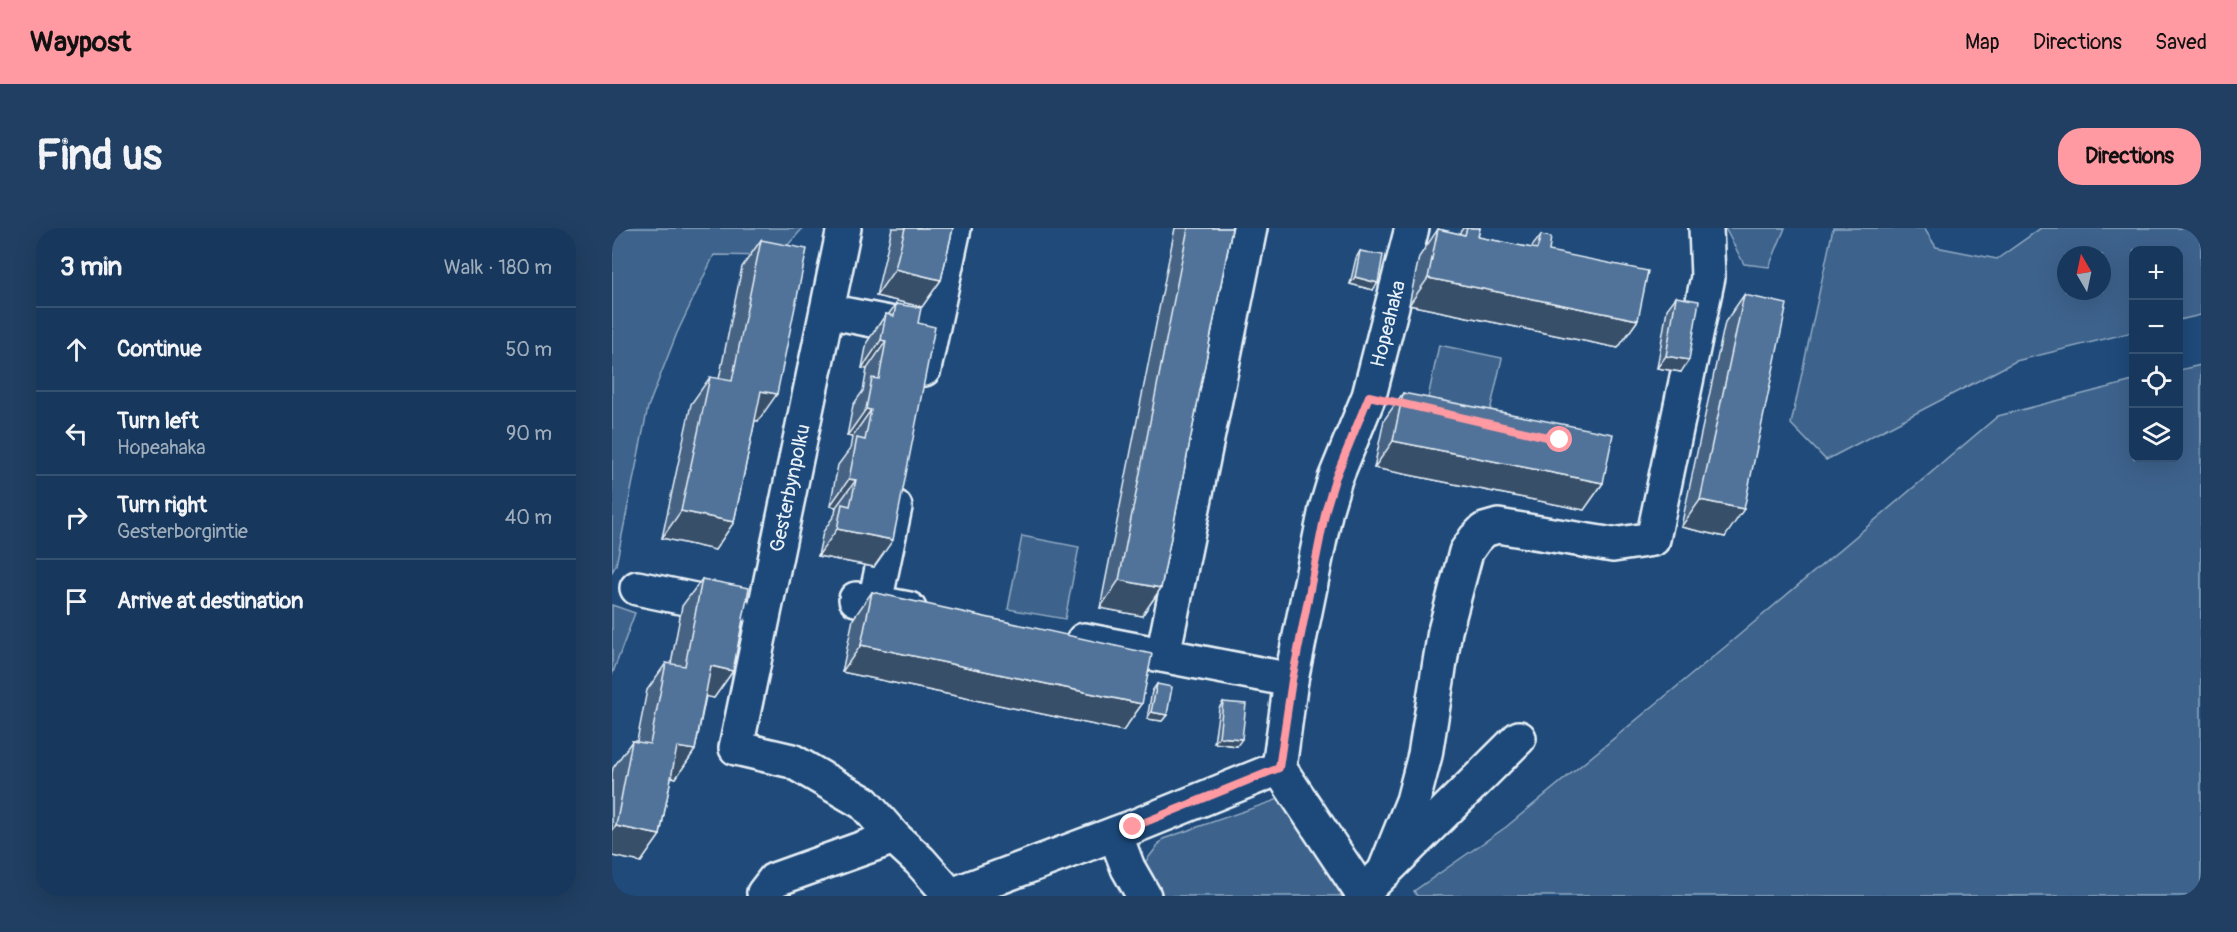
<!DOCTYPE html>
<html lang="en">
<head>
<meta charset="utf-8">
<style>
	body { margin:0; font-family:Pangolin,sans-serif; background:#203f62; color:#f1f3f6 }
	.controls { position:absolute; right:18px; top:18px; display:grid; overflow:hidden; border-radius:12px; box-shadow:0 6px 24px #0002 }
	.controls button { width:54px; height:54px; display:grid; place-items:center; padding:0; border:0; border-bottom:2px solid #365272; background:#17385c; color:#f1f3f6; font:30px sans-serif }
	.compass { position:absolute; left:1445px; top:18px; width:54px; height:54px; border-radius:50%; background:#17385c; box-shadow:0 6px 24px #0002; rotate:351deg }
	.stop { position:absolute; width:18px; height:18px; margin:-14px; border:4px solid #ff9aa2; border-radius:50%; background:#fff }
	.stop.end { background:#ff9aa2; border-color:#fff; box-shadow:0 2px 6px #0008 }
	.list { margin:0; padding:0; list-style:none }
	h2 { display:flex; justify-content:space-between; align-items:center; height:78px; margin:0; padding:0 24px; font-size:26px }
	h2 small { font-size:20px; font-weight:400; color:#9eacbb }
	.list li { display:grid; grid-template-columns:39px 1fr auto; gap:18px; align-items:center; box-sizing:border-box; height:84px; padding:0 24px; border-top:2px solid #365272 }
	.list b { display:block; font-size:22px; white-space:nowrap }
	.list p { margin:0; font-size:20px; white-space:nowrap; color:#9eacbb }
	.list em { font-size:20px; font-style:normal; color:#9eacbb }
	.icon { flex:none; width:33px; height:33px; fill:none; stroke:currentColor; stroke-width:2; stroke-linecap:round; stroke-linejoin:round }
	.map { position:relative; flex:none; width:1589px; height:668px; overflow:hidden; border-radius:24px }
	header { display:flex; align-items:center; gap:36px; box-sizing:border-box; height:84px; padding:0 30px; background:#ff9aa2; color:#111 }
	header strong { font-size:28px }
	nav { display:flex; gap:33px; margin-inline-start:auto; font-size:21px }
	.intro { display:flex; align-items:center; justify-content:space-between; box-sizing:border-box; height:144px; padding:0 36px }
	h1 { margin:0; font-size:42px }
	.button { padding:15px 27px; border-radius:24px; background:#ff9aa2; color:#111; font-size:21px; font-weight:700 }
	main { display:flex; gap:36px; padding:0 36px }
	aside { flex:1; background:#17385c; border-radius:24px; box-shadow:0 6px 24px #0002 }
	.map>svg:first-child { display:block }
	.green { fill:#3c628c; stroke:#92aac2; stroke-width:1.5; fill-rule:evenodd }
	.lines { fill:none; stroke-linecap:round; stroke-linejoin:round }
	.minor-casing { stroke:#e8f1f8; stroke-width:38 }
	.minor { stroke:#1f4a7a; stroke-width:33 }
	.wall { fill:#466384; stroke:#e8f1f8; stroke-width:1.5 }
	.shaded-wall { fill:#39506b; stroke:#e8f1f8; stroke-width:1.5 }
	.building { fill:#517399; stroke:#e8f1f8; stroke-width:1.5 }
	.route { stroke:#ff9aa2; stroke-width:8 }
	.labels { text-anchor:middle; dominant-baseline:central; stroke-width:5; stroke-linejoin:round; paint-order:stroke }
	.street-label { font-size:20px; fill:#e8f1f8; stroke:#1f4a7a }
</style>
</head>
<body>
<header>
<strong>Waypost</strong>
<nav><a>Map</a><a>Directions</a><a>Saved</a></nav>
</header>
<div class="intro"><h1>Find us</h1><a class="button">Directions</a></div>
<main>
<aside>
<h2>3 min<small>Walk · 180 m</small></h2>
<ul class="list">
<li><svg class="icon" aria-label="ahead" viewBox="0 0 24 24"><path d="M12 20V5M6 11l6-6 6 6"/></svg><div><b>Continue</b></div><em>50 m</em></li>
<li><svg class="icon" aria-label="left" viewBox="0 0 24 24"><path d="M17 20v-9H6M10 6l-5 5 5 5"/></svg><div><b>Turn left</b><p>Hopeahaka</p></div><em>90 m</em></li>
<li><svg class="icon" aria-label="right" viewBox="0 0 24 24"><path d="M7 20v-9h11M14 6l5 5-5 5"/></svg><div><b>Turn right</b><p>Gesterborgintie</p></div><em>40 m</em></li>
<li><svg class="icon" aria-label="arrive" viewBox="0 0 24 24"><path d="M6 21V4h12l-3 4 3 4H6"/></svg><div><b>Arrive at destination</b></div></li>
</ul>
</aside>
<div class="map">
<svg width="1589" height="668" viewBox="0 0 1589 668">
	<rect width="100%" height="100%" fill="#1f4a7a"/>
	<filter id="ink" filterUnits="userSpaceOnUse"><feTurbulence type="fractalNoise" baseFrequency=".0167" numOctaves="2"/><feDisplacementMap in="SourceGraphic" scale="12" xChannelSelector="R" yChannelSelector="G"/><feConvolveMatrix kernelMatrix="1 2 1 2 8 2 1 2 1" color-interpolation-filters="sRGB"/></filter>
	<g filter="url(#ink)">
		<path class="green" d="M0,0H191L166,28L102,27L65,105L36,179L4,337L0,344Z
			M1113,0H1173L1157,39L1132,36Z
			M1221,0H1312L1324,19L1385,31L1429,0H1589V87L1567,92L1566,22H1522L1521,104L1404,133L1214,232L1179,196ZM1454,27H1490V63H1454Z
			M827,117L890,130L878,183L816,170Z
			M1589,137V668H805L802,663L894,599L1113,419L1386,188L1521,153L1522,230H1566L1567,142Z
			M410,308L467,319L453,391L396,381Z
			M0,377L23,385L0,447Z
			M667,571L737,668H547L530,638L551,611Z"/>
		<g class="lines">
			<defs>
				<g id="minor">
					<path d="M232,0L124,520L180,533L252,575L282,609L308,633L338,667"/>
					<path d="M215,83L312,102"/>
					<path d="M312,141L342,0"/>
					<path d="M25,360L121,380"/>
					<path d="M244,371L297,381"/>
					<path d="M263,374L283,279"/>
					<path d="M472,412L679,452"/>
					<path d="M551,427L638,0"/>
					<path id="s1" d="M667,540L679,452L714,281L723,251L757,168L800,0"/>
					<path d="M667,540L752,668"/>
					<path d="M503,606L516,640L532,668"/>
					<path d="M773,642L801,573L813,527L833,403L854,324L863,311L872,302L886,298L1001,317L1041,311L1096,49L1094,0"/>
					<path d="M751,665L907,510"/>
					<path d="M153,668L152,665L162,652L282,609"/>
					<path d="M337,668L521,599L667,540"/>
				</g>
			</defs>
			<use href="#minor" class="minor-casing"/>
			<use href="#minor" class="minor"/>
		</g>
		<path class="wall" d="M280,0H341L329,52L310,79L264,68Z
			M563,0H620L549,360L530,388L488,380Z
			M851,0H868L866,9L919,20L929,7L937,23L1026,92L1006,120L797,77L807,29L826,1L847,6Z
			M149,12L146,193L143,192L122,294L103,322L50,310L79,176L98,149L107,151L130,39Z
			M748,23L761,62L738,56L744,30Z
			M1132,67L1113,309L1069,299L1113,94Z
			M1064,69L1069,144L1045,140L1055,81Z
			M284,76L262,339L206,328L211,304L223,286L224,279L218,278L226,237L238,221L240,209L235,208L241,177L251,163L255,141L250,140L255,114L274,86L276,87Z
			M791,165L991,255L972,282L762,240L772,192Z
			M90,351L121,443L102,470L94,468L83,522L64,550L59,549L48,607L29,634L0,628V546L1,540L20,513H25L35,462L54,435L59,436L70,378Z
			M260,364L530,476L511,503L230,444L241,391Z
			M545,456L555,487L550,493L535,491L540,463Z
			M611,474L625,518L602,515L607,480Z"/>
		<path class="shaded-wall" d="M283,41L329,52L310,79L264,68Z
			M743,49L766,55L761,62L738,56Z
			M816,50L1026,92L1006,120L797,77Z
			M269,112L274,113L255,141L250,140Z
			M1054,128L1077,132L1069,144L1045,140Z
			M149,163L165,166L146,193L130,190Z
			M254,181L259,182L240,209L235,208Z
			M781,213L991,255L972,282L762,240Z
			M237,251L244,252L224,279L218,278Z
			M1088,272L1132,281L1113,309L1069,299Z
			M69,283L122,294L103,322L50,310Z
			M225,301L281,312L262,339L206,328Z
			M507,352L549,360L530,388L488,380Z
			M249,417L530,476L511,503L230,444Z
			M99,438L121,443L102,470L80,466Z
			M539,484L555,487L550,493L535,491Z
			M607,509L630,511L625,518L602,515Z
			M65,519L83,522L64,550L46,546Z
			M4,598L48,607L29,634L0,628V603Z"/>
		<path class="building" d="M293,0H341L329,52L283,41Z
			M576,0H620L549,360L507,352Z
			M855,0H868L866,9L925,21L929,7L939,9L937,23L1036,43L1026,92L816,50L826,1L853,7Z
			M149,12L195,21L165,166L149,163L122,294L69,283L98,149L120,153Z
			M748,23L771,27L766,55L743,49Z
			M1132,67L1175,76L1132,281L1088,272Z
			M1064,69L1087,73L1077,132L1054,128Z
			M284,76L309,80L306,95L323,99L281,312L225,301L230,276L238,278L244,252L237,251L245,210L253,212L259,182L254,181L260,150L267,151L274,113L269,112L274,86L282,88Z
			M791,165L1001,206L991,255L781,213Z
			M90,351L137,360L121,443L99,438L83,522L65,519L48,607L4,598L20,513L38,516L54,435L73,438Z
			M260,364L540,426L530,476L249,417Z
			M545,456L560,459L555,487L539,484Z
			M611,474L634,476L630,511L607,509Z"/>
	</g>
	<g class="lines" filter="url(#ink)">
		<path class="route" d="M521,599L667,540L680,452L714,281L723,251L757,168L948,212"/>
	</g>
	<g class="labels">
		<g class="street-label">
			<text stroke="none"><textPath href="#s1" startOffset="459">Hopeahaka</textPath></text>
			<text transform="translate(178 260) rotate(-78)">Gesterbynpolku</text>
		</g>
	</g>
</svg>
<div class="controls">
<button>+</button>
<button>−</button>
<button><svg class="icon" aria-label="locate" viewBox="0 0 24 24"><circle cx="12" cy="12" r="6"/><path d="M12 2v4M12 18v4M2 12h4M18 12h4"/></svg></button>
<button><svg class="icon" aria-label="layers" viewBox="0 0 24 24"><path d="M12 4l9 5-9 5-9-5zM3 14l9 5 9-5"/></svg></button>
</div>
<svg class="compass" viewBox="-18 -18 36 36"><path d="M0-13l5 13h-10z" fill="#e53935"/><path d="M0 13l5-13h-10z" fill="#9eacbb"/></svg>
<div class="stop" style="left:948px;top:212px"></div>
<div class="stop end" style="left:521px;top:599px"></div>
</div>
</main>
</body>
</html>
